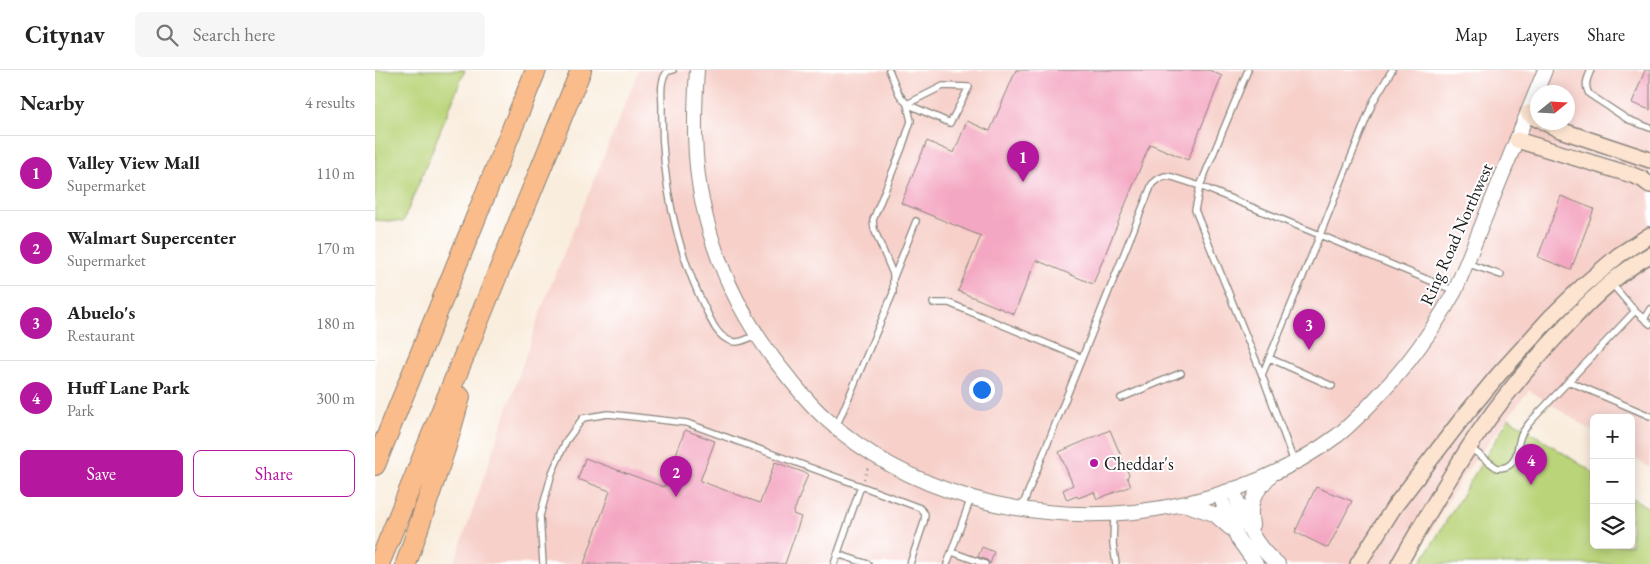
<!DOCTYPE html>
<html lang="en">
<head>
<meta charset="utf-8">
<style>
	body { margin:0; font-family:"EB Garamond",serif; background:#f6f6f6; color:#222 }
	.controls { position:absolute; right:15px; bottom:15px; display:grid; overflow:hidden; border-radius:8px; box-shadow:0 2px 12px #0003 }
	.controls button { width:45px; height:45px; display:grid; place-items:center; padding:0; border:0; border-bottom:1px solid #e0e0e0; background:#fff; color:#222; font:25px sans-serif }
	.compass { position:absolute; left:1155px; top:15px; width:45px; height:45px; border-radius:50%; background:#fff; box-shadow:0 2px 12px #0003; rotate:72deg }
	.you { position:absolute; left:606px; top:319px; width:18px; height:18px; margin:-12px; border:4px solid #fff; border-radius:50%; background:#1a73e8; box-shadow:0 0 0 8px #1a73e833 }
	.badge { display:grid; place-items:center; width:32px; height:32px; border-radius:50%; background:#b5179e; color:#fff; font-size:16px; font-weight:700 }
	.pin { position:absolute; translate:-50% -41px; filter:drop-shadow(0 1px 2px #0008) }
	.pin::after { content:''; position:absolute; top:26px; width:18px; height:15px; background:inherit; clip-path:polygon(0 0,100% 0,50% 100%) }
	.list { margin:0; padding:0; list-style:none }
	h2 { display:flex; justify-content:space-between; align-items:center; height:65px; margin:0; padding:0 20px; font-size:21px }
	h2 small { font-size:16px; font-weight:400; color:#767676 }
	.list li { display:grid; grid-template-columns:32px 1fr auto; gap:15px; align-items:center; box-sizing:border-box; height:75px; padding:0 20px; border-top:1px solid #e0e0e0 }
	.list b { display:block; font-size:19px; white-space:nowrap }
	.list p { margin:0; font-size:16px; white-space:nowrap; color:#767676 }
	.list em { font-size:16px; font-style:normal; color:#767676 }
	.actions { display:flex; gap:10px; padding:15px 20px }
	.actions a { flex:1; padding:11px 0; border:1px solid #b5179e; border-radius:8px; text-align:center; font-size:18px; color:#b5179e }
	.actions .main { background:#b5179e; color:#fff }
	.icon { flex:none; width:28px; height:28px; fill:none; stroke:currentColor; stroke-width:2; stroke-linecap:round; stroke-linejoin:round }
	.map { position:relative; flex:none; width:1275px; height:494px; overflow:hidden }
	header { display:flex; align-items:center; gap:30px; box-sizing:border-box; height:70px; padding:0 25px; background:#fff; border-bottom:1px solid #e0e0e0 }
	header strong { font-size:24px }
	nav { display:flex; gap:28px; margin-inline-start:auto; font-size:18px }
	.search { width:350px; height:45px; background:#f6f6f6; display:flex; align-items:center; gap:12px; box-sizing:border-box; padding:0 18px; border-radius:8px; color:#767676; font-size:19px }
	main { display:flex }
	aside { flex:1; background:#fff }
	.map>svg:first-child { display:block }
	.built { fill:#f7d0ca; fill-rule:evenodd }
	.green { fill:#bad479; stroke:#6b784a }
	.building { fill:#f4a7c2 }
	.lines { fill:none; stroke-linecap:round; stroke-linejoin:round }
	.service-casing { stroke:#8a847c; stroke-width:8 }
	.tertiary-casing { stroke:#8a847c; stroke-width:16 }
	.secondary-casing { stroke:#8a847c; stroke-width:18 }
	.motorway-casing { stroke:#8a847c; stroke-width:22 }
	.path { stroke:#8a847c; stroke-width:2.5; stroke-dasharray:1 4; stroke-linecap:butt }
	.service { stroke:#fff; stroke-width:5.5 }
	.tertiary { stroke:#fff; stroke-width:14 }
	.secondary { stroke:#fde4d1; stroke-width:15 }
	.motorway { stroke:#fabc8b; stroke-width:20 }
	.poi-dot { fill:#b5179e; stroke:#fff; stroke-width:2 }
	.labels { text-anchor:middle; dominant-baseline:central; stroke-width:4; stroke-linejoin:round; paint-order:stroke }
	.street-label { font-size:18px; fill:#1c1c1c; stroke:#fff }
	.poi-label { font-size:18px; fill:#1c1c1c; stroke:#fff; text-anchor:start }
</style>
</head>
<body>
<header>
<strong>Citynav</strong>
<div class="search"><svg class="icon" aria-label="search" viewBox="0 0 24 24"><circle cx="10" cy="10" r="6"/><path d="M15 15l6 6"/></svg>Search here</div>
<nav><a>Map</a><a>Layers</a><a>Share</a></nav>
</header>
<main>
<aside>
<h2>Nearby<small>4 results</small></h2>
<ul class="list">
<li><span class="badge">1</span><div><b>Valley View Mall</b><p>Supermarket</p></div><em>110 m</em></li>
<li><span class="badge">2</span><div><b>Walmart Supercenter</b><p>Supermarket</p></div><em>170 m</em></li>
<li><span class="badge">3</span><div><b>Abuelo's</b><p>Restaurant</p></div><em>180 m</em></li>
<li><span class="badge">4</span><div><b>Huff Lane Park</b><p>Park</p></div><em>300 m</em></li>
</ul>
<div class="actions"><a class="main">Save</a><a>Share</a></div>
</aside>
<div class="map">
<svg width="1275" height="494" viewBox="0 0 1275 494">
	<rect width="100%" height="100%" fill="#fff"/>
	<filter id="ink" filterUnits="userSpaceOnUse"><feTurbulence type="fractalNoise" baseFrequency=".02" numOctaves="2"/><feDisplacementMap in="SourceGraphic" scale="10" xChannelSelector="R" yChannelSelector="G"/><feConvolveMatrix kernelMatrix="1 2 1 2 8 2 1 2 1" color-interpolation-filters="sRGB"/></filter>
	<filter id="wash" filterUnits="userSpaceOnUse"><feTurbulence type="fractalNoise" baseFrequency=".0096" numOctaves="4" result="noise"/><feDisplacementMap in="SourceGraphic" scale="20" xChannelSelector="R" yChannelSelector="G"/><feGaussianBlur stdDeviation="1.12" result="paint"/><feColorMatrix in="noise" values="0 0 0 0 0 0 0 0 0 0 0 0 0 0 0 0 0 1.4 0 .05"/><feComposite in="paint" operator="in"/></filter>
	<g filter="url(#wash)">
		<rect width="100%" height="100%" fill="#f9eddd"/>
		<path class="built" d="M264,0H1275V398L1256,386V348H1219V362L1154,320L1089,404L1036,494H79L169,232ZM1162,22H1192V52H1162Z"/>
		<path class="green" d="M0,0H90L28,152L0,150Z
			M1134,348L1219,403V475H1256V427L1275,439V494H1045Z"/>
		<g id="blocks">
			<path class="building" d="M641,0H834L847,6L813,90L775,74L718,214L661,190L639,244L583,221L606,166L526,133L552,71L579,83L592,51L615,61Z
				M1270,0H1275V40L1257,33Z
				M1186,126L1219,139L1196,200L1163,187Z
				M310,360L340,371L325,411L385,433L400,392L433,404L418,444L426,447L410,494H209L235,421L203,409L210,388L289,417Z
				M735,360L754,405L752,407L756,416L722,429L719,422L703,428L702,426L692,430L688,420L698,415L684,382Z
				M941,417L977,431L953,478L920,462Z
				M607,477L619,482L615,494L612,490L603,487Z"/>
		</g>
	</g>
	<g filter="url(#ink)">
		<use href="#blocks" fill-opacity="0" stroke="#8a847c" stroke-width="1"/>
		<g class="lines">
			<defs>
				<path id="service" d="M298,0L293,1C284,10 287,26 287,37C286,106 300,178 331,240C336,250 341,264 353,270C363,275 372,269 381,265
					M873,0L825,116L820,140L887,305L919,392
					M1216,0C1212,9 1209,15 1214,24L1252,49L1275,58
					M568,16L594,17L575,53L532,34Z
					M1091,193L1126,205
					M518,209L541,151
					M1236,213L1260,241L1275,254
					M558,233H574L707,288
					M1269,249L1275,239
					M894,288L957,316
					M887,305L945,165L1080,221
					M1193,311L1275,346
					M746,328L806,303
					M462,355L518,223V204L499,159L498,150L527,78L536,51L532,34L524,24L514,0
					M1094,377L1122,398C1142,399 1141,382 1145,368C1147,361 1152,356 1156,351L1260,241
					M647,437L777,114L783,109L790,106L797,107L825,116L945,165L998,32L1017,0
					M739,444L738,474L741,494
					M577,482L610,494
					M462,484L493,494
					M168,494L165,446L177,403L191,371L208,348L233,344L312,353L486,416
					M459,494L486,416L545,438L550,444L549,452L535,494
					M572,494L596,428"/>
				<path id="tertiary" d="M322,0C319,45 318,91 328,135C340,191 364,242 398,288C414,308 430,330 450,348C532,423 650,453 759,442C831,434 906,408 963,365C978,353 991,339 1004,325C1035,293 1058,260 1080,221L1170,0
					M858,419C868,447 878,476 903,494
					M844,424L863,469L881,494
					M809,434L839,444L855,458
					M877,455C873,431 879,424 895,406"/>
				<path id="secondary" d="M1153,43L1162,49
					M1169,52L1185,60L1275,90
					M1142,70L1257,105L1267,109L1275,115
					M983,494L1019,437L1086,350L1124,304L1175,248L1209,215L1244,185L1275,165
					M1024,494C1044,460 1063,426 1084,393C1115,342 1153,296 1194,253C1218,227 1244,202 1275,185"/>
				<path id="motorway" d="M0,395L161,0
					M4,494L206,0
					M31,494L71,376L85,327"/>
			</defs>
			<use href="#service" class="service-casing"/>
			<use href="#tertiary" class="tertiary-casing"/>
			<use href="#secondary" class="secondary-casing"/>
			<use href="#motorway" class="motorway-casing"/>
			<path class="path" d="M489,409L494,395"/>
			<use href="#service" class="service"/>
			<use href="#tertiary" class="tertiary"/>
			<use href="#secondary" class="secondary"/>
			<use href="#motorway" class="motorway"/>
		</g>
	</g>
	<circle class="poi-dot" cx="719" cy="393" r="5"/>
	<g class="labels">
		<g class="street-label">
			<text transform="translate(1081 164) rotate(-66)">Ring Road Northwest</text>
		</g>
		<g class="poi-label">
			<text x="729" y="393">Cheddar's</text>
		</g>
	</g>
</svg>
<div class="controls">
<button>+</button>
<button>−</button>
<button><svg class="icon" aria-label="layers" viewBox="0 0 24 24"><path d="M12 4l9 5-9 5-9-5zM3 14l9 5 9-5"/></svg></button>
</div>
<svg class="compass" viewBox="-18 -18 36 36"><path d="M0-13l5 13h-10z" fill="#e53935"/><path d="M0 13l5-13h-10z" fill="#767676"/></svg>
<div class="you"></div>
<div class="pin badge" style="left:648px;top:112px">1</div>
<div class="pin badge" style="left:301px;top:427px">2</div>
<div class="pin badge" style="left:934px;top:280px">3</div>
<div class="pin badge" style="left:1156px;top:415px">4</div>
</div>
</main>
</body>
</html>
